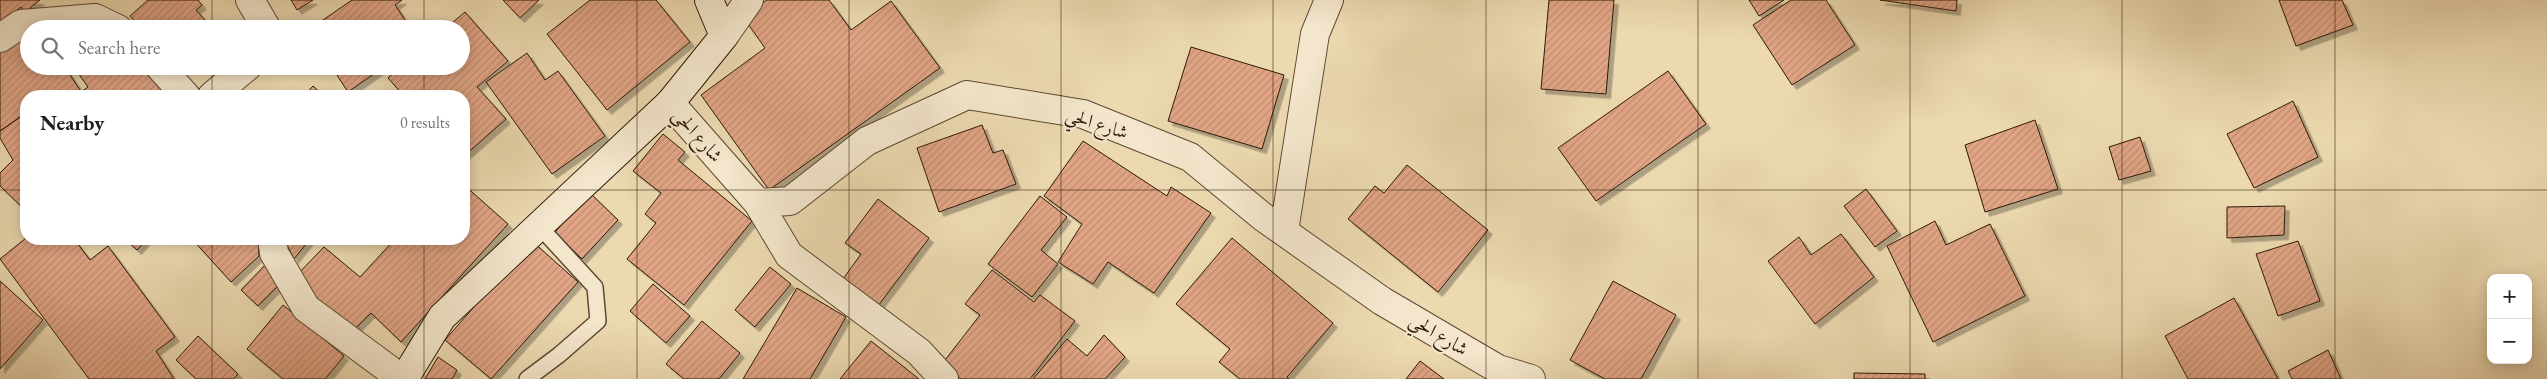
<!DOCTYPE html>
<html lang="en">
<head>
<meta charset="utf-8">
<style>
	body { margin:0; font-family:"EB Garamond",Amiri,serif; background:#f6f6f6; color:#202124 }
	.controls { position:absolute; right:15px; bottom:15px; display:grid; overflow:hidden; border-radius:10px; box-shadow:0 2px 12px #0003 }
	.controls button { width:45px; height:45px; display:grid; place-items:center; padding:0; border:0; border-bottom:1px solid #e0e0e0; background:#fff; color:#202124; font:25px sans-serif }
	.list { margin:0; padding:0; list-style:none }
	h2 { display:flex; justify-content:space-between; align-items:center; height:65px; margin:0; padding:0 20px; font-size:21px }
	h2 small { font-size:16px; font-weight:400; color:#757577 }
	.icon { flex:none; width:28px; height:28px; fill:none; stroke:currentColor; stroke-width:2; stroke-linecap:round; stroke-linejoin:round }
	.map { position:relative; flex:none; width:2547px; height:379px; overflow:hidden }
	.search { position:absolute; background:#fff; box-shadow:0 2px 12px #0003; left:20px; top:20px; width:450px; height:55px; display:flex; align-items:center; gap:12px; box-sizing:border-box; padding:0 18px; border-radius:28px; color:#757577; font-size:19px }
	.panel { position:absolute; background:#fff; box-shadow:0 2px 12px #0003; left:20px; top:90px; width:450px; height:155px; border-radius:20px }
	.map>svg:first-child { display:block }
	.building { fill:url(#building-hatch); stroke:#2c1909; filter:url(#shadow) }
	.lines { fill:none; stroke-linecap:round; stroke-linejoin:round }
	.lane-casing { stroke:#5c4933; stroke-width:18 }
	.street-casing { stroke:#5c4933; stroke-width:30 }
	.secondary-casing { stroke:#2c1909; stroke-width:30 }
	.lane { stroke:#f3e6cc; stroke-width:15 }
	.street { stroke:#f3e6cc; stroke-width:28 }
	.secondary { stroke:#f3e6cc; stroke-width:28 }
	.grid { fill:none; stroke:#2c1909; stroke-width:1; stroke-opacity:0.55 }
	.labels { text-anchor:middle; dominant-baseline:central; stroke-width:4; stroke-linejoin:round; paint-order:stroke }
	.street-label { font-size:19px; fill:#2c1909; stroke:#f3e6cc }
</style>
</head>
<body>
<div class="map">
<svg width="2547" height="379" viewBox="0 0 2547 379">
	<defs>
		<pattern id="building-hatch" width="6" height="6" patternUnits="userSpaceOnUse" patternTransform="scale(1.25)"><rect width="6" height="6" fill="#e1a585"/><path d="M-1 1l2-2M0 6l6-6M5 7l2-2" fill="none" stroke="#c18d72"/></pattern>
		<filter id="shadow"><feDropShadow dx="4.5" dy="4.5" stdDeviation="0" flood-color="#0004"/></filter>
	</defs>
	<rect width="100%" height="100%" fill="#ecd9b0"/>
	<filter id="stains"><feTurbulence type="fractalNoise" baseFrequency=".004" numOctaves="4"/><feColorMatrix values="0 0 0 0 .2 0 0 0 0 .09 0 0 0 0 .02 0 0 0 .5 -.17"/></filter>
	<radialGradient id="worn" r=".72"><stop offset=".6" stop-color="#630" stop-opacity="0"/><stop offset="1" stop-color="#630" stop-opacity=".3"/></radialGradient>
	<path class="building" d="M0,0H40L25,12L21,7L0,23Z
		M148,0H198L202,5L196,10L213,29H142L130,16Z
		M291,0H313L297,10Z
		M352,0H402L395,5L411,29H310Z
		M503,0H539L520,18Z
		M590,0H656L690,42L607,110L547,34Z
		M767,0H829L851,30L891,1L940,68L769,190L701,95L765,48L743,17Z
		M1549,0H1614L1606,94L1541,89Z
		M1749,0H1784L1759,16Z
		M1791,0H1826L1855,45L1792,85L1753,25Z
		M1880,0H1957L1956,11Z
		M2279,0H2342L2353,25L2296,46Z
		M465,12L508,61L477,87L506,119L464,156V96H404L388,78L401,66H461V29H445Z
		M14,39L29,40V66H64L84,96H26V113L0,131V50Z
		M1191,47L1284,75L1262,149L1168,121Z
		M527,53L545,80L558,71L605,136L552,174L486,82Z
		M73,66H141L167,90L161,96H84L81,92L88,87Z
		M331,66H385L348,92Z
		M1668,71L1706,124L1596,201L1558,148Z
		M313,86L324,96H304Z
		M2293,101L2318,157L2254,188L2227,134Z
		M26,113V211L0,186V173L13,160L0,138V131Z
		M2035,120L2058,189L1985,212L1965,145Z
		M982,125L993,153L1003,150L1016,184L939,212L917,148Z
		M663,134L685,152L678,160L752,221L684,305L627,259L656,223L645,214L661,193L633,171Z
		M2140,137L2151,171L2119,180L2109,147Z
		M1083,141L1167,196L1171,187L1211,213L1154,293L1108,262L1093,284L1058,262L1082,224L1044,196Z
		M1407,165L1488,230L1438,292L1348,219L1375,186L1384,193Z
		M464,185L508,224L401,342L371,313L352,332L293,279L324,247L360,277L395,239H464Z
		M1866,189L1897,231L1875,247L1844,206Z
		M589,192L618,220L582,259L555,232Z
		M1040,196L1067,217L1041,250L1058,264L1032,297L988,264Z
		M878,199L929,238L878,306L843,279L861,254L845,243Z
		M2285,206L2284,235L2227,238V207Z
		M1935,221L1946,245L1990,224L2025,296L1933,342L1887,246Z
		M1841,234L1874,277L1815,324L1768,261L1799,237L1811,255Z
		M26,238L74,239L90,260L108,246L175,337L156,351L174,379H89L0,259Z
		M1232,238L1333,323L1287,377L1289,379H1240L1219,362L1230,349L1176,304Z
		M125,239H147L137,250Z
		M192,239H258L259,256L231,282Z
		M284,239H310L294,259Z
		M532,241L578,282L491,379L445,340Z
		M2298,241L2320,301L2278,316L2256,254Z
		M267,263L284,280L258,306L241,290Z
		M770,267L791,284L755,327L735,310Z
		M992,270L1034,302L1040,295L1075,321L1030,379H961L942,364L980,315L965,304Z
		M0,281L43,320L0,369Z
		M1613,281L1676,315L1641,379H1605L1570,360Z
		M653,284L690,316L666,343L630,311Z
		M797,288L846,317L810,379H743Z
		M2234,298L2278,379H2188L2165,336Z
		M283,305L344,356L325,379H283L247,349Z
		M702,321L740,353L719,379H684L666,364Z
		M1104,335L1125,357L1105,379H1033L1067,339L1087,356Z
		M198,336L238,374L233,379H196L176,360Z
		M871,341L919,379H840Z
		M2328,350L2341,379H2292L2288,371Z
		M438,357L457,370L452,379H425Z
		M1420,361L1444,379H1406Z
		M1854,373L1925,374V379H1854Z"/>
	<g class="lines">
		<defs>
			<path id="lane" d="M527,379L559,355L598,321L595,287L539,226"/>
			<path id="street" d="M250,0L267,29
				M724,36L749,0
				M0,38L21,24L95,18L118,29
				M159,66L186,96
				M212,96L248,66
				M670,103L758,203L790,201L867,141L967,95L1083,114L1190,157L1263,217L1382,301L1498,369L1531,379
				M758,203L789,255L919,352L944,379
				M1284,231L1315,34L1329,0
				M272,239L274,253L306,308L402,379"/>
			<path id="secondary" d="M404,379L442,317L670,103L724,36L709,0"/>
		</defs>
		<use href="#lane" class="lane-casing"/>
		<use href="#street" class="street-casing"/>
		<use href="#secondary" class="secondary-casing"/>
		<use href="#lane" class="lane"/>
		<use href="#street" class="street"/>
		<use href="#secondary" class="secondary"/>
	</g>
	<path class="grid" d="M212,0V29M424,0V29M637,0V379M849,0V379M1061,0V379M1273,0V379M1486,0V379M1698,0V379M1910,0V379M2122,0V379M2335,0V379M212,66V96M424,66V96M0,190H26M464,190H2547M212,239V379M424,239V379"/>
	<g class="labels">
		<g class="street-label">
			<text transform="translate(1097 123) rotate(18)">شارع الحي</text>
			<text transform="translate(698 135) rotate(49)">شارع الحي</text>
			<text transform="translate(1439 334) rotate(31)">شارع الحي</text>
		</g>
	</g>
	<rect width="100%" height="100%" filter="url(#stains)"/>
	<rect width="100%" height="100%" fill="url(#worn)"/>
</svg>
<div class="controls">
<button>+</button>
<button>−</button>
</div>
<div class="search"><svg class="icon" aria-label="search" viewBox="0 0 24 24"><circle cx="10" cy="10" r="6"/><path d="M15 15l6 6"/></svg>Search here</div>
<section class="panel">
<h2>Nearby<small>0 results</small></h2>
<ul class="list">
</ul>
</section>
</div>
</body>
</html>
